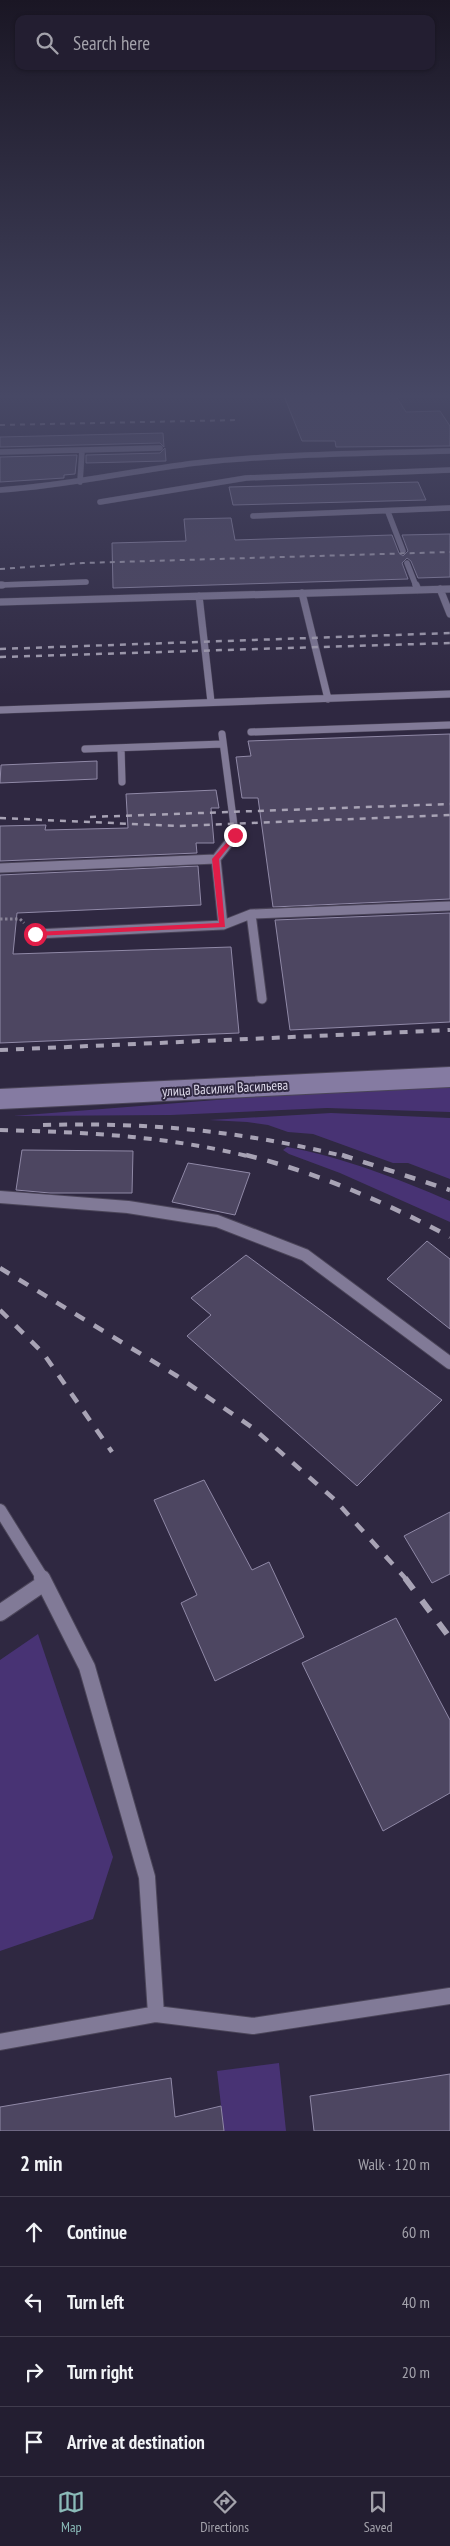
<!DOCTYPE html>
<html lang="en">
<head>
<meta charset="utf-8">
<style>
	body { margin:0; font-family:"PT Sans Narrow",sans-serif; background:#2b2739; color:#f1f3f6 }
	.stop { position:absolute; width:15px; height:15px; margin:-11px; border:4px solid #e11d48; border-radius:50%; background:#fff }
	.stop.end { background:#e11d48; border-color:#fff; box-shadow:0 1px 5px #0008 }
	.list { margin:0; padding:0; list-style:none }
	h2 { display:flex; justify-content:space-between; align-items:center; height:65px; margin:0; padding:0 20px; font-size:21px }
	h2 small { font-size:16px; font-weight:400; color:#a3a2ab }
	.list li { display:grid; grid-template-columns:32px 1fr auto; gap:15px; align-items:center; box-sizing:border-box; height:70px; padding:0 20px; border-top:1px solid #403c4d }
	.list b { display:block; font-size:19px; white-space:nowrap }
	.list em { font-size:16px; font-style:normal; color:#a3a2ab }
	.icon { flex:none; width:28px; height:28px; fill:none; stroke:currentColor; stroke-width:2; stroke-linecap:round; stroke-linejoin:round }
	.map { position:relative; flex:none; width:450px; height:2131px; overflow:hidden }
	.search { position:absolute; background:#231e31; box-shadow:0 1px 4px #0004; left:15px; right:15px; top:15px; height:55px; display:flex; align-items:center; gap:12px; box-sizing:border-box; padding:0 18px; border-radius:10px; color:#a3a2ab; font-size:19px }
	.sheet { height:345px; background:#231e31 }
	nav { display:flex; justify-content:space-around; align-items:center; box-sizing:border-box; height:70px; border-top:1px solid #403c4d; background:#231e31; font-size:14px; color:#a3a2ab }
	nav a { display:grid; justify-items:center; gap:2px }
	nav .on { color:#8bbbb9 }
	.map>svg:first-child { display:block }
	.green { fill:#483374 }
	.building { fill:#4d4661; stroke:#9089a7 }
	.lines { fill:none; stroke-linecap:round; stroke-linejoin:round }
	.lane-far4-casing { stroke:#4b4559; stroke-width:6 }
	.lane-far3-casing { stroke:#4b4559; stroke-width:8 }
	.lane-far2-casing { stroke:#4b4559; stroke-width:11 }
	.lane-far1-casing { stroke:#4b4559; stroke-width:14 }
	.lane-casing { stroke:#4b4559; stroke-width:18 }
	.secondary-casing { stroke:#4b4559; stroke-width:2 }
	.path { stroke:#878296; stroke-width:3; stroke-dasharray:2.5 2.5; stroke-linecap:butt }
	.lane-far4 { stroke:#817a97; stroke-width:5.5 }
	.lane-far3 { stroke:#817a97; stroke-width:7 }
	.lane-far2 { stroke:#817a97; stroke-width:9 }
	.lane-far1 { stroke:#817a97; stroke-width:12 }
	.lane { stroke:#817a97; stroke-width:16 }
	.secondary { fill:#857ba2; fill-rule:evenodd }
	.rail-far4 { stroke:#a8a3b5; stroke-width:2; stroke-dasharray:5 5; stroke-linecap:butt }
	.rail-far3 { stroke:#a8a3b5; stroke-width:2.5; stroke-dasharray:6 6; stroke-linecap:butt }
	.rail-far2 { stroke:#a8a3b5; stroke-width:4; stroke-dasharray:8 8; stroke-linecap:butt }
	.rail-far1 { stroke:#a8a3b5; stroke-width:4.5; stroke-dasharray:11 11; stroke-linecap:butt }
	.rail { stroke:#a8a3b5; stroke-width:6; stroke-dasharray:14 14; stroke-linecap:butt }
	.route { fill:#e11d48 }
	.labels { text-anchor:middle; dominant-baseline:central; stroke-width:4; stroke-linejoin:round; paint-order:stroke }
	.street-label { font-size:14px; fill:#ddd9e9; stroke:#2f2841 }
</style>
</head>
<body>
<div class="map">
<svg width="450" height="2131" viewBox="0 0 450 2131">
	<rect width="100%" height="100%" fill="#2f2841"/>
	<path class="green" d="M425,1088H450V1112L327,1108L171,1115L13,1116L254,1097Z
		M331,1113L450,1118V1179L408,1163H393L313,1134L288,1132L268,1125L247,1122L209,1120Z
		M287,1147C342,1157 399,1179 450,1201V1222L340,1173L289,1154L283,1150Z
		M38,1634L113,1857L93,1919L0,1951V1660Z
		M279,2063L286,2131H224L217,2071Z"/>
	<path class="building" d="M284,396H396L406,412L440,411L450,426V446L336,447L335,441H302Z
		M163,433L164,447L160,443L0,447V437Z
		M165,448L166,461L86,463V455L160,453Z
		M77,455L75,474L64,475V478L0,482V457Z
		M418,482L426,500L233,505L229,487Z
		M231,518L235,540L392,535L399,553L403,556L408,551L402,535L450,534V577L418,578L411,561L407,558L402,563L408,579L113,588L112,543L186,541L184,519Z
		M450,734V899L273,907L258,798H242L236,757L251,756L248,741Z
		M97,761V779L0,783L1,765Z
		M216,790L219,808H211L214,843H196L197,853L0,861V826L46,825L45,830L128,828L126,794Z
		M198,866L201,905L17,913L13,954L231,947L239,1033L0,1043V875Z
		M450,913V1022L290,1030L275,920Z
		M22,1150L133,1151L132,1193H50L16,1190Z
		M188,1163L250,1173L235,1215L172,1202Z
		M427,1241L450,1259V1329L387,1279Z
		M246,1255L442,1400L357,1486L187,1336L211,1315L191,1298Z
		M204,1480L252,1570L269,1562L304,1637L215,1681L181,1603L197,1595L154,1500Z
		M450,1512V1574L432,1583L404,1536Z
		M396,1618L450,1720V1793L383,1831L302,1663Z
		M450,2074V2131H314L310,2096Z
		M171,2078L175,2117L221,2106L224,2131H0V2107Z"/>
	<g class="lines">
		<defs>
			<path id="lane-far4" d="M0,452L160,448
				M80,482L82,450
				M0,490C66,486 130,471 196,463C280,454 365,453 450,451
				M100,502L246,478L450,470
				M388,512L403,551
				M253,516L450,508
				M407,563L416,586
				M0,585L86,582"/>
			<path id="lane-far3" d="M0,585H2
				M416,585L418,590
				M440,589L450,614
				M302,593L328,699
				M199,596L211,702
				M0,602L450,589
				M0,710L450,694
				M251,732L450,725
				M222,734L235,833
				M121,748L122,782
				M85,749L223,744"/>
			<path id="lane-far2" d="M0,868L216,859
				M251,914L262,999
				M223,925L216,859L235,835V832
				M35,934L223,925L251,914L450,906"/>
			<path id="lane-far1" d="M0,1197L128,1207L217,1221L305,1255L450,1363
				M0,1510L43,1579"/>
			<path id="lane" d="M42,1578L87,1667L147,1877L156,2014
				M0,1613L44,1583
				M0,2042L156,2014L253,2026L450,1996"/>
			<path id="secondary" d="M450,1067V1087L0,1109V1089Z"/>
		</defs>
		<use href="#lane-far4" class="lane-far4-casing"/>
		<use href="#lane-far3" class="lane-far3-casing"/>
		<use href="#lane-far2" class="lane-far2-casing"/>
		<use href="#lane-far1" class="lane-far1-casing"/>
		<use href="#lane" class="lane-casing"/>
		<use href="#secondary" class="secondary-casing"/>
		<path class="path" d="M0,919H20L24,923"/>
		<use href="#lane-far4" class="lane-far4"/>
		<use href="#lane-far3" class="lane-far3"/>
		<use href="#lane-far2" class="lane-far2"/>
		<use href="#lane-far1" class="lane-far1"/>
		<use href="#lane" class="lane"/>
		<use href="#secondary" class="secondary"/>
		<path class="rail-far4" d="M0,425L240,420
			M0,569L83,563L450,552"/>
		<path class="rail-far3" d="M0,649L450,633
			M0,657L450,643
			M90,817L450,804
			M0,818L178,826L450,815"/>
		<path class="rail-far2" d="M0,1050L450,1030
			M43,1125C150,1122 243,1131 347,1157
			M0,1130C85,1132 168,1136 251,1157"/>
		<path class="rail-far1" d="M246,1155C318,1173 385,1202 450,1237
			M342,1155L450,1190
			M0,1268L177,1376L253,1428L334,1499L406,1579
			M0,1310L43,1353L112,1452"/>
		<path class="rail" d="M405,1578L450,1638"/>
	</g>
	<linearGradient id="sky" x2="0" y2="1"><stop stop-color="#1a1624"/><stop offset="0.57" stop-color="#474865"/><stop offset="1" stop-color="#474865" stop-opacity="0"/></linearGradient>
	<rect width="450" height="695" fill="url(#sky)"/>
	<path class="route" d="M235,833L238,835L219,859L225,927L35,936L31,934L35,932L219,923L212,859Z"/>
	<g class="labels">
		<g class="street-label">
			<text transform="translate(225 1088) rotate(-3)">улица Василия Васильева</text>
		</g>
	</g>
</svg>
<div class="stop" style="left:35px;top:934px"></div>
<div class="stop end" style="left:235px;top:835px"></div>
<div class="search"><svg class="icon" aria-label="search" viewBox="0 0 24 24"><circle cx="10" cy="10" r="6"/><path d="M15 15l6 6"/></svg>Search here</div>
</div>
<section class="sheet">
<h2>2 min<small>Walk · 120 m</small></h2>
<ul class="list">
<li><svg class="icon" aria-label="ahead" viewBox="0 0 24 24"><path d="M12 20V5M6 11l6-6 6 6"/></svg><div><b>Continue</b></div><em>60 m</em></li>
<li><svg class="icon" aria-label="left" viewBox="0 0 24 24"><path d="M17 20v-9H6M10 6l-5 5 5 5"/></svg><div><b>Turn left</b></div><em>40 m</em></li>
<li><svg class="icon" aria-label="right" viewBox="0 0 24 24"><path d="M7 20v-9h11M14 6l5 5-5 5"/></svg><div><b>Turn right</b></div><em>20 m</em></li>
<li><svg class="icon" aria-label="arrive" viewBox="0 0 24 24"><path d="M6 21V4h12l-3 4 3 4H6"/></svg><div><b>Arrive at destination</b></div></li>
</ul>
</section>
<nav>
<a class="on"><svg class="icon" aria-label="map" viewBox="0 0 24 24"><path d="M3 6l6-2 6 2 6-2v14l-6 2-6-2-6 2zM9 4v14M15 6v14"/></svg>Map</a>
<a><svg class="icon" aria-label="directions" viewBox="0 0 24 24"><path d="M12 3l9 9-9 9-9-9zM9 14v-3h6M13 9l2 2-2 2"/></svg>Directions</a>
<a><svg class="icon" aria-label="saved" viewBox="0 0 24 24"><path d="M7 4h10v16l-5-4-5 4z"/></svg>Saved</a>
</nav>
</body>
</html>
